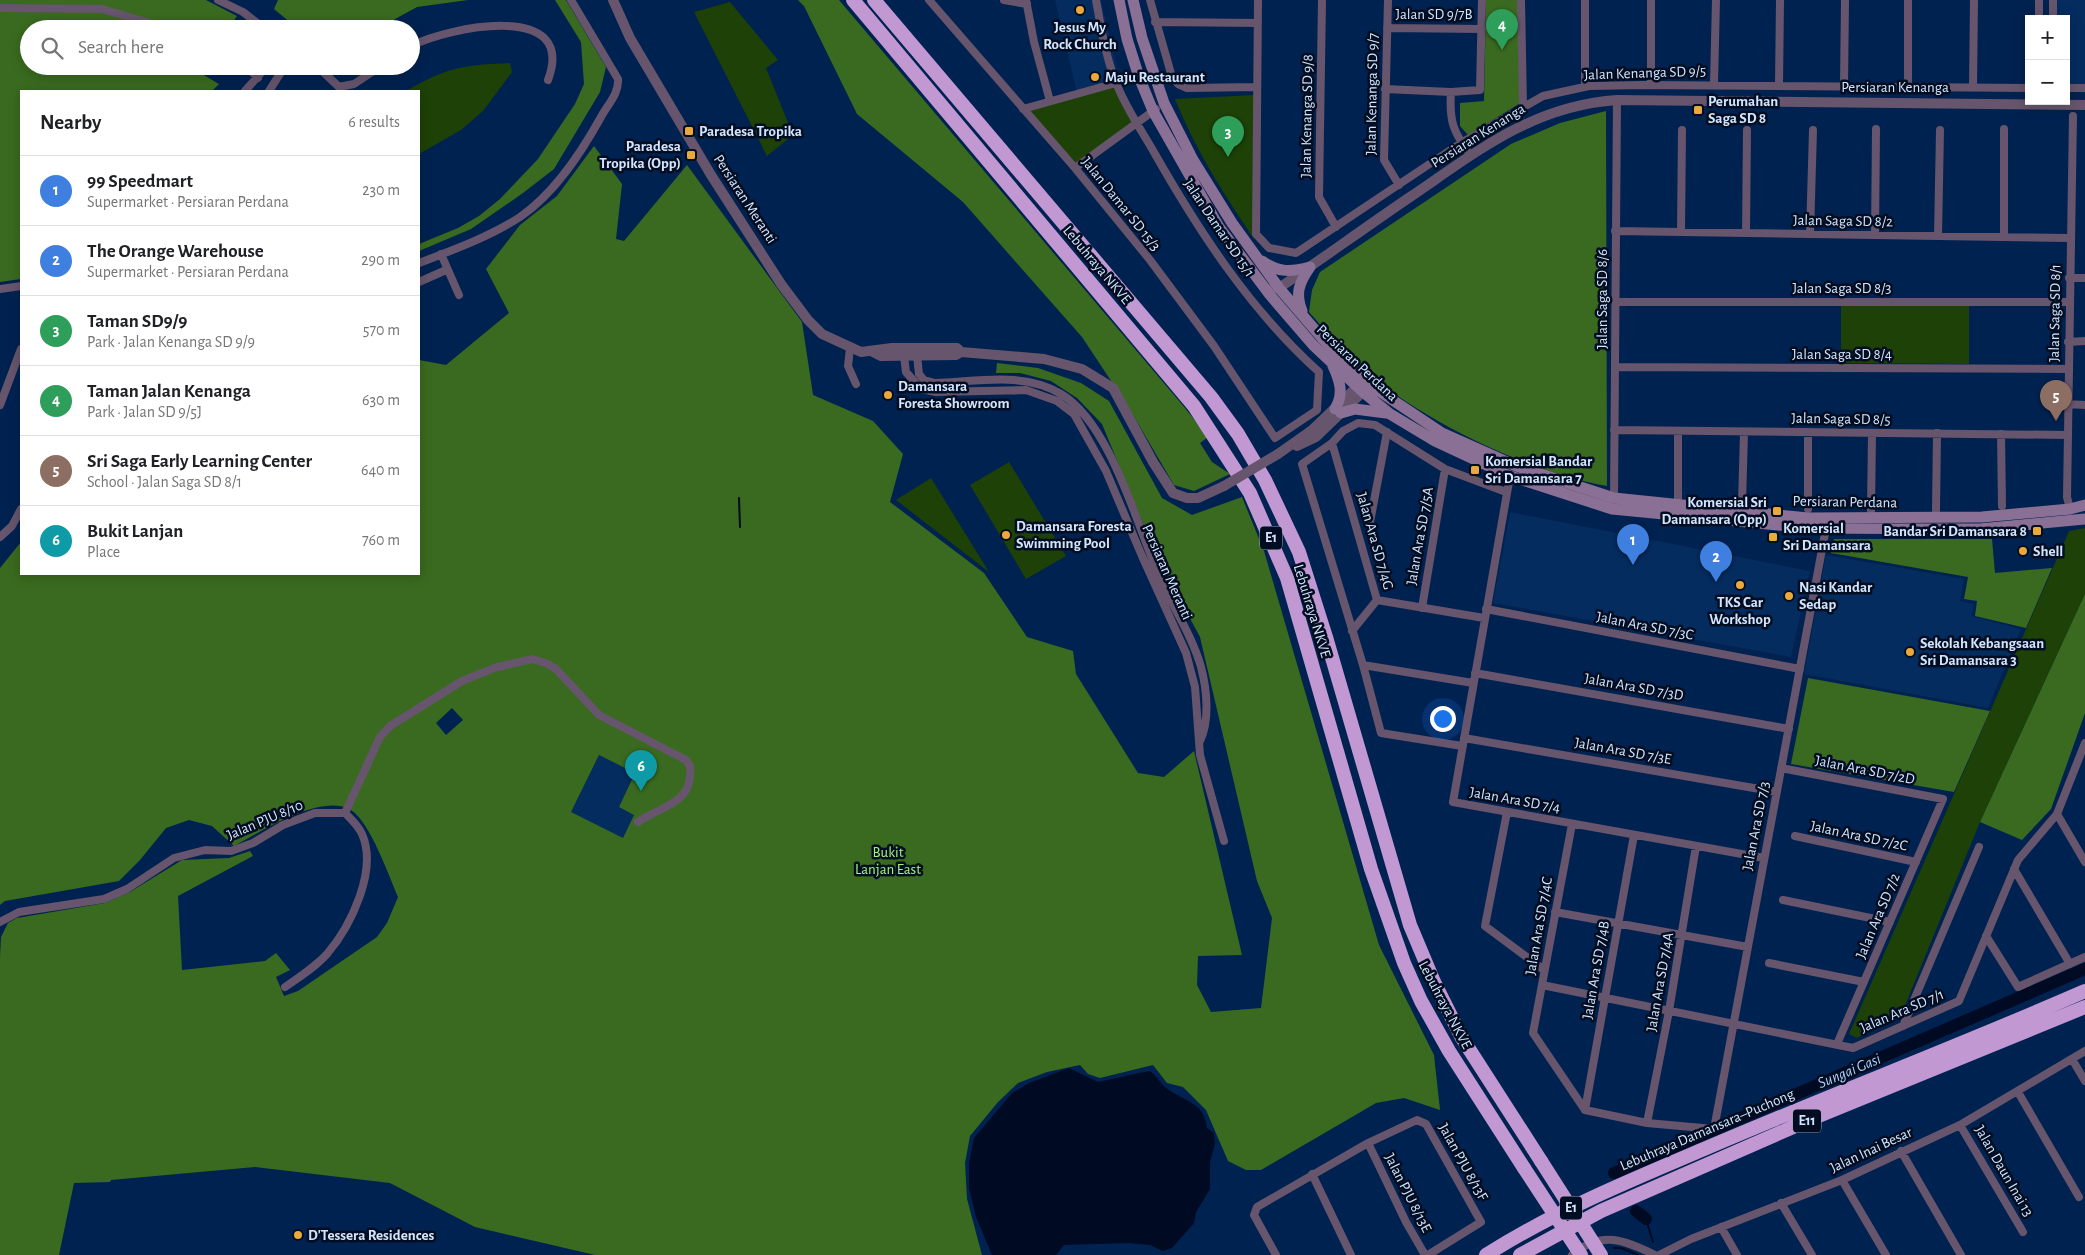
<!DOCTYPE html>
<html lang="en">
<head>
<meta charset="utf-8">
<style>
	body { margin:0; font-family:"Alegreya Sans",sans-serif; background:#f2f2f2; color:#202124 }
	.controls { position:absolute; right:15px; top:15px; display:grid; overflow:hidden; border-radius:0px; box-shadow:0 2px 12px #0003 }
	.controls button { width:45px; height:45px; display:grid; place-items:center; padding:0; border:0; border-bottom:1px solid #e0e0e0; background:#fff; color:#202124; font:25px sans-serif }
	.you { position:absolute; left:1442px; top:718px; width:18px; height:18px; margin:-12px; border:4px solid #fff; border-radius:50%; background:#1a73e8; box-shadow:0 0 0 8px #1a73e833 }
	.badge { display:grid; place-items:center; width:32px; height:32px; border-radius:50%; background:#7b5e2e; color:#fff; font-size:16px; font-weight:700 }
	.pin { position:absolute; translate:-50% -41px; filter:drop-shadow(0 1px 2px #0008) }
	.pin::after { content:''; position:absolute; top:26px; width:18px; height:15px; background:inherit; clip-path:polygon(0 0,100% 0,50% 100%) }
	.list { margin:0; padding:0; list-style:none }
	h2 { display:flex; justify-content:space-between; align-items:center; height:65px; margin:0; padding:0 20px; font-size:21px }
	h2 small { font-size:16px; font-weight:400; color:#757577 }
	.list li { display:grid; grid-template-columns:32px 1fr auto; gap:15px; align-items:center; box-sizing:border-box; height:70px; padding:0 20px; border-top:1px solid #e0e0e0 }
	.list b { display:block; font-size:19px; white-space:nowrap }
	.list p { margin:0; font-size:16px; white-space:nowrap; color:#757577 }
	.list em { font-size:16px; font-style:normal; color:#757577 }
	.icon { flex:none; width:28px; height:28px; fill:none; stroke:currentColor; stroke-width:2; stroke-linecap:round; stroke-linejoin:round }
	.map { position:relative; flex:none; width:2085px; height:1255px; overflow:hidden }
	.search { position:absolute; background:#fff; box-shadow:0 2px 12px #0003; left:20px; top:20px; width:400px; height:55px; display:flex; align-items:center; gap:12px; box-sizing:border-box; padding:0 18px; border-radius:28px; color:#757577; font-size:19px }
	.panel { position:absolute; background:#fff; box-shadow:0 2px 12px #0003; left:20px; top:90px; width:400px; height:485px; border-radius:0px }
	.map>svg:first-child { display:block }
	.built { fill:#042c5f }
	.green { fill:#1d4106 }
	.forest { fill:#3a6a1f; fill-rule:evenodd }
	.water { fill:#000a23 }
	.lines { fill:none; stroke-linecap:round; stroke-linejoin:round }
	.stream { stroke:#000a23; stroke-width:2 }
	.river { stroke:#000a23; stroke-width:12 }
	.minor { stroke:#66556c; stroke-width:8 }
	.tertiary { stroke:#66556c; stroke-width:10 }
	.secondary { stroke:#8b7095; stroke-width:11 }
	.motorway { stroke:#c198d2; stroke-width:14 }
	.tertiary-bridge { stroke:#66556c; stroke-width:10 }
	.motorway-bridge { stroke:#c198d2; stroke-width:14 }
	.poi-dot { fill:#eba93a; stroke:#020d21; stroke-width:2 }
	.labels { text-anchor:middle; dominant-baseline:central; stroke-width:5; stroke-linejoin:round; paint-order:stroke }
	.shield { fill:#020d21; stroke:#94a4ba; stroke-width:1 }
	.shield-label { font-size:14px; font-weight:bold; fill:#d3e5fc }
	.street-label { font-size:15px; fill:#d3e5fc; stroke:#020d21 }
	.poi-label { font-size:15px; font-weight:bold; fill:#d3e5fc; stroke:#020d21; text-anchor:start }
	.park-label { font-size:15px; fill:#a2f579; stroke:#020d21 }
	.water-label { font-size:16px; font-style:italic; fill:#aecefa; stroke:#020d21 }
</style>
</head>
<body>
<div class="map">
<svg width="2085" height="1255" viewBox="0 0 2085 1255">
	<rect width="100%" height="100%" fill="#002250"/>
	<path class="built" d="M1055,0H1101L1121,84L1078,97Z
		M2057,0H2085V85H2066V19H2057Z
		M1510,512L1810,571L1791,657L1493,603Z
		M1826,555L1964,579L1960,601L1974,604L1971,616L2021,629L1988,708L1804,674Z
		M599,755L635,773L619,807L634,815L623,838L571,812Z"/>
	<path class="green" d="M730,2L778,60L766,68L793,135L767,156L694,12Z
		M510,63L512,72L483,111L461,130L419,154V91H406C447,67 464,65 510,63Z
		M1114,86L1133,123L1076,165L1027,110Z
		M1254,95V239C1222,191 1196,151 1175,99Z
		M1841,302L1969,303V364L1841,363Z
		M1009,462L1066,556L1026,579L970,485Z
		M931,478L989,572L896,500Z
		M2085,528V594L1980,822L1902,1013L1857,1038L1849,1034L2069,531Z"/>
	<path class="forest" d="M0,0H206L237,16L228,29H29V66H201L197,71L219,84L212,91H21V279L0,282Z
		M278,0H468L417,7L377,29H298L274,9Z
		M555,0H566L606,67L600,92L554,169L523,193L471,229L419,251V244L458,228L479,216L500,199L538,159L575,104L584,84L581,42Z
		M798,0H839L1185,408L1208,437L1200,443L1212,462L1230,474L1194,491L1174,485L1129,408L1082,337L963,202L857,114L804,6Z
		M1486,0H1519V104L1468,135L1460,126V103L1484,101Z
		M1606,111L1607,486C1525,472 1410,415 1350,358C1335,344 1323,327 1309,312L1312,290L1320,272L1511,144L1560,123Z
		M594,146L622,184L616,239L624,241L687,165L802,322L813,395L873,421L903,454L890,502L984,573L1027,637L1073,651L1076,674L1138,773L1164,777L1194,751L1242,955L1198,956L1197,985L1211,1012L1261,1008L1272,918L1257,881L1200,637L1157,557L1102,424L1077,398L1051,381L1020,373H996L997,363L1038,368L1081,383L1109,401L1162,498L1192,515L1242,497L1264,551L1379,945L1434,1055L1440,1110L1404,1098L1376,1103L1261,1170H1246L1228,1161L1206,1110L1183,1087L1167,1083L1153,1065L1100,1078L1088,1074L1080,1065L1047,1072L1018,1083L998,1102L970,1136L965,1163L967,1199L982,1255H595L475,1227L390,1183L255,1167L111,1180L110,1182L74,1183L59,1255H0V957L1,937L8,923L17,918L105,903L130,892L182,860L229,858L250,851L253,856L178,896L182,970L265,961L276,953L290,970L276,977L284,996L298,991L377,937L387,923L398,897C389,876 370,822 351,810C322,792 260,832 234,846L212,826L189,820L166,828L140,860L119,881L5,901L0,905V568L21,542V574H419V360L446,365L509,313L486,269L520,225L557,196ZM452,708L463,720L446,735L436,723ZM599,755L635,773L619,807L634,815L623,838L571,812Z
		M1834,539H1992L1995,573L2052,568L2026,628L1975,616L1977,601L1964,599L1968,577L1831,553Z
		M2085,594V713L2051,809L2022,840L1980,822Z
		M1808,678L1990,711L1954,792L1791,764Z"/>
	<path class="water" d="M1069,1068L1098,1082L1149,1071C1157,1075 1158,1081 1165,1087C1184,1102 1204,1101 1207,1128L1214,1133L1215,1144L1210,1162V1189L1196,1212L1194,1223L1172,1248L1163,1251L1150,1245L1128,1243L1064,1245L1056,1255H992L976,1217L969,1188V1163L974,1138L1012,1093L1029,1083Z"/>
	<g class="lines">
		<path class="stream" d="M739,498L740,527
			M1646,1219L1653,1242
			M1614,1248H1621L1638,1255"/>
		<path class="river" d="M1614,1173L2085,969
			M1636,1211L1646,1219"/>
		<path class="minor" d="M218,0L243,12L265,29
			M929,0L1075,168L1150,260L1214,346L1275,438L1317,410L1319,372C1251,311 1200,233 1155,154C1142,131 1127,110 1117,85C1106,59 1101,28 1096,0
			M1004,0L1027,4
			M1026,0L1034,42L1050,101
			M1150,0L1172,77L1178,84L1187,88L1256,87
			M1258,0L1256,234L1269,248L1296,253L1461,143L1543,96L1589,86L1643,85L2029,88
			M1322,0L1319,197L1336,227
			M1388,0L1384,160L1399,185
			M1521,0L1523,107
			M1908,0V87
			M0,8L102,9L170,29
			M2039,19V0
			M2053,19V0
			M1155,22L1258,23
			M1387,28L1482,29
			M411,46C448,27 578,0 548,80
			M246,66L258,78
			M317,66L339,87L354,84L381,66
			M1714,84L1716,0
			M1651,85V0
			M1779,85L1780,0
			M1844,86L1845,0
			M1585,87V0
			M1973,87L1974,0
			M2066,88H2085
			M1385,89L1451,92L1480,90L1482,0
			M245,91L267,66
			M269,91L285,66
			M1451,92C1449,121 1453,132 1471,156
			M1023,109L1116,83
			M1075,168L1156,109
			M1615,231L2069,238
			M1681,232L1682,130
			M1746,233L1747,130
			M1810,234L1813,130
			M1875,235L1876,129
			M1938,236L1940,130
			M2004,237V129
			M441,254L459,295
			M419,263C453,250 489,237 520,217C555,193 581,153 601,117C608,104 619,94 618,79L571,0
			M2069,278H2085
			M419,282L446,270
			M0,289L21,286
			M1616,302H2069
			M2068,342L2085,341
			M850,348L848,366L856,384
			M904,356L906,372L921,389L936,392L1026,390L1057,401L1074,414L1106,471L1142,556L1186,653L1195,687L1200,755L1224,841
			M917,356L919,374L924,380L935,383C976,382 1024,371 1061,394C1111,424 1137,526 1160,578C1173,608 1192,635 1201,667C1207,690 1210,720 1200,741
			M1615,367L2068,369
			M2068,404L2085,405
			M0,405L21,349
			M1614,430L2068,435
			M1678,431V498
			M1808,432V509
			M2001,434L2002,506
			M1332,443L1377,600
			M1510,476L1453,802L1764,858
			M1614,498L1617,100
			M1742,504L1744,432
			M2070,509L2067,497L2073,116
			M1936,510L1937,433
			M1871,511L1872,433
			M1370,522L1387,432
			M0,537L12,526L21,509
			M1377,600L1484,618
			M1422,608L1445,469
			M1486,609L1800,669
			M1352,631L1377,600
			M1363,665L1473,683
			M1475,673L1789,729
			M1464,738L1777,792
			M1462,746L1381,733L1363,665L1302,464L1332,443L1343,431L1358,423L1375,425L1445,469L1506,492
			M1781,768L1943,799L1837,1044
			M1507,812L1485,926L1544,970
			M345,813L380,737L390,726L462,681L494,668L532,659L546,663L556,669L599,715L686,760L690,766C694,804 662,805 638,822
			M2057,814L2085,862
			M1572,824L1533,1033L1585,1110L1647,1123L1714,1129L1826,528
			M1795,836L1916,862
			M2014,869L2070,964
			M1783,900L1890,922
			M1555,912L1748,947
			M0,922L19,912L104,899L127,889L174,858L205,850L231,851L253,843L283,825L315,813H345C351,819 358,825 362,834C378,870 351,926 327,954C315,967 300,977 285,987
			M1986,936L2018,987L2085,957
			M1769,963L1864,982
			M1542,985L1853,1048L1959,1001L2018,860L2057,814L2085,743
			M1903,1026L1979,847
			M2072,1059L2085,1081
			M2018,1092L2079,1197
			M1585,1110L1634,835
			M1647,1123L1669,1011L1696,846
			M1960,1125L2023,1232
			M1368,1143L1406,1222L1425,1255
			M1901,1151L1961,1255
			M1312,1174L1351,1255
			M1842,1180L1886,1255
			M1781,1203L1812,1255
			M1721,1227L1737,1255
			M1276,1255L1254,1215L1257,1207L1368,1143L1417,1120L1426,1124L1481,1222L1428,1255
			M1572,1255C1601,1230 1625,1240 1655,1255
			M1659,1255L1691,1239L1842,1180L1960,1125L2085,1051"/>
		<path class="tertiary" d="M613,0L630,38L711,175L781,284L808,320L822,334L861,352L892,348H957L961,352
			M1273,288H1279C1323,258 1366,227 1410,197C1478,151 1532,106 1617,100L2085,105
			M873,352L881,356L956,355L961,352L1044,359L1082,369L1113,388L1153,462L1173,493L1187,498H1198L1224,486
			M1297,446L1316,437L1368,387
			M1278,454L1312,430L1362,382"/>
		<path class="secondary" d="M1119,0L1127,39L1139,77L1153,111L1219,227L1270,295L1313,345L1363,392L1390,414L1435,441L1510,476L1612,509L1810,528L1980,529L2085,519
			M1133,0L1142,38L1164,103L1193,160L1232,223L1279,288L1322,338L1370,385L1442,433L1516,466L1614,498L1808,518L1982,517L2070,509L2085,505
			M1262,261C1279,273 1291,272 1310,267
			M1302,311C1295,293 1299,283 1310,267
			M1333,366C1340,381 1344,394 1335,409
			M1341,413L1355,409L1386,413"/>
		<path class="motorway" d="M853,0L1194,406L1250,493L1287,578L1371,869L1404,963L1421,1001L1449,1051L1524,1168
			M874,0L1211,397L1238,434L1265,480L1299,552L1326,637L1410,925L1434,982L1462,1038L1541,1161
			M1486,1255C1555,1211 1629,1181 1704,1149C1830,1095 1959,1046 2085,991
			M1520,1255L1601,1211L1816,1117L2085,1007"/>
		<path class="tertiary-bridge" d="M1224,486L1278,454"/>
		<path class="motorway-bridge" d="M1541,1161L1601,1255
			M1524,1168L1581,1255"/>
	</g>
	<g class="poi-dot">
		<circle cx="1080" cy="10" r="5"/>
		<circle cx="1095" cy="77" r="5"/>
		<rect x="1693" y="105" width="10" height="10" rx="2.5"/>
		<rect x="684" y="126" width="10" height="10" rx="2.5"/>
		<rect x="686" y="150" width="10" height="10" rx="2.5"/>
		<circle cx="888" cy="395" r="5"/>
		<rect x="1470" y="465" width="10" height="10" rx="2.5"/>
		<rect x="1772" y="506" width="10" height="10" rx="2.5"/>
		<rect x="2032" y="526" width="10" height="10" rx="2.5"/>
		<circle cx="1006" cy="535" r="5"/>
		<rect x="1768" y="532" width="10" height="10" rx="2.5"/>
		<circle cx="2023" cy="551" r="5"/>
		<circle cx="1740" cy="585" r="5"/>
		<circle cx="1789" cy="596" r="5"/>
		<circle cx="1910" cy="652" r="5"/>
		<circle cx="298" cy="1235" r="5"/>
	</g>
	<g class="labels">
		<g class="shield">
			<rect x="1260" y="526.5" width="22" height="23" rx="4"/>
			<rect x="1793" y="1109.5" width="28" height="23" rx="4"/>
			<rect x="1560" y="1196.5" width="22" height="23" rx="4"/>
		</g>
		<g class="shield-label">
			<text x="1271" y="538">E1</text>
			<text x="1807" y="1121">E11</text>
			<text x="1571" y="1208">E1</text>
		</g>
		<g class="street-label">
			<text x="1434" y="14">Jalan SD 9/7B</text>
			<text transform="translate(1645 73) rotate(-2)">Jalan Kenanga SD 9/5</text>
			<text x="1895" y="87">Persiaran Kenanga</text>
			<text transform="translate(1372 94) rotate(-89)">Jalan Kenanga SD 9/7</text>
			<text transform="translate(1307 116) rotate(-89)">Jalan Kenanga SD 9/8</text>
			<text transform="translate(1478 136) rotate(-32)">Persiaran Kenanga</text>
			<text transform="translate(745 199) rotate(57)">Persiaran Meranti</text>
			<text transform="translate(1121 204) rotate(51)">Jalan Damar SD 15/3</text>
			<text transform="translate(1843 221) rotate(1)">Jalan Saga SD 8/2</text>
			<text transform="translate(1219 228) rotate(56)">Jalan Damar SD 15/1</text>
			<text transform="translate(1097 265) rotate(50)">Lebuhraya NKVE</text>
			<text x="1842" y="288">Jalan Saga SD 8/3</text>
			<text transform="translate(1602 299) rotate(-90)">Jalan Saga SD 8/6</text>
			<text transform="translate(2055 313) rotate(-89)">Jalan Saga SD 8/1</text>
			<text x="1842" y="354">Jalan Saga SD 8/4</text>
			<text transform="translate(1357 363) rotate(43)">Persiaran Perdana</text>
			<text transform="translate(1841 419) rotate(1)">Jalan Saga SD 8/5</text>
			<text transform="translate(1845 502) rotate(1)">Persiaran Perdana</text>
			<text transform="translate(1420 536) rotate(-80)">Jalan Ara SD 7/5A</text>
			<text transform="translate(1375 541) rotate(74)">Jalan Ara SD 7/4G</text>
			<text transform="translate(1167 572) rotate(66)">Persiaran Meranti</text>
			<text transform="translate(1312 611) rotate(73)">Lebuhraya NKVE</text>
			<text transform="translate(1645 626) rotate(11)">Jalan Ara SD 7/3C</text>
			<text transform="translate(1634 687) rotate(10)">Jalan Ara SD 7/3D</text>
			<text transform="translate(1623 751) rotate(10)">Jalan Ara SD 7/3E</text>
			<text transform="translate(1865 770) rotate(11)">Jalan Ara SD 7/2D</text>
			<text transform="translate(1515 800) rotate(10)">Jalan Ara SD 7/4</text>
			<text transform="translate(265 820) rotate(-23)">Jalan PJU 8/10</text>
			<text transform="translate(1756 826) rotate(-79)">Jalan Ara SD 7/3</text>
			<text transform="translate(1859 836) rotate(12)">Jalan Ara SD 7/2C</text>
			<text transform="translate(1878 916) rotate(-67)">Jalan Ara SD 7/2</text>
			<text transform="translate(1539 926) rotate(-80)">Jalan Ara SD 7/4C</text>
			<text transform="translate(1596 970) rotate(-80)">Jalan Ara SD 7/4B</text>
			<text transform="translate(1660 982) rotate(-80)">Jalan Ara SD 7/4A</text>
			<text transform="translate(1445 1005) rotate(62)">Lebuhraya NKVE</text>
			<text transform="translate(1902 1011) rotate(-23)">Jalan Ara SD 7/1</text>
			<text transform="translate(1707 1130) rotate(-23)">Lebuhraya Damansara–Puchong</text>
			<text transform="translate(1871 1150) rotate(-25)">Jalan Inai Besar</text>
			<text transform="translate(1463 1162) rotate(61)">Jalan PJU 8/13F</text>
			<text transform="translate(2004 1171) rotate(60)">Jalan Daun Inai 13</text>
			<text transform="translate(1408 1193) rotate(63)">Jalan PJU 8/13E</text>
		</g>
		<g class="poi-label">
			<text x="1080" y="27" text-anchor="middle">Jesus My<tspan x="1080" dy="17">Rock Church</tspan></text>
			<text x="1105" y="77">Maju Restaurant</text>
			<text x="1708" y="101">Perumahan<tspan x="1708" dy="17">Saga SD 8</tspan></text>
			<text x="699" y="131">Paradesa Tropika</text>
			<text x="681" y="146" text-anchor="end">Paradesa<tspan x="681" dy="17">Tropika (Opp)</tspan></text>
			<text x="898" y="386">Damansara<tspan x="898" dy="17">Foresta Showroom</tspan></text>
			<text x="1485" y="461">Komersial Bandar<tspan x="1485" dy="17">Sri Damansara 7</tspan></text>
			<text x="1767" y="502" text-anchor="end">Komersial Sri<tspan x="1767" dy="17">Damansara (Opp)</tspan></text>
			<text x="1016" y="526">Damansara Foresta<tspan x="1016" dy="17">Swimming Pool</tspan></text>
			<text x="1783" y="528">Komersial<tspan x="1783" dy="17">Sri Damansara</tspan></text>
			<text x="2027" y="531" text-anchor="end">Bandar Sri Damansara 8</text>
			<text x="2033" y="551">Shell</text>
			<text x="1799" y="587">Nasi Kandar<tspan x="1799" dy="17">Sedap</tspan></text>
			<text x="1740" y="602" text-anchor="middle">TKS Car<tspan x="1740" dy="17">Workshop</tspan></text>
			<text x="1920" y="643">Sekolah Kebangsaan<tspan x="1920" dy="17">Sri Damansara 3</tspan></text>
			<text x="308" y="1235">D'Tessera Residences</text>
		</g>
		<g class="park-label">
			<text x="888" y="852">Bukit<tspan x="888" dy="17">Lanjan East</tspan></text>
		</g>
		<g class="water-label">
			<text transform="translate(1849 1071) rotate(-23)">Sungai Gasi</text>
		</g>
	</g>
</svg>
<div class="controls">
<button>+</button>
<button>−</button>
</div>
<div class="you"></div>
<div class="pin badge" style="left:1633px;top:565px;background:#3f7fe0">1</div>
<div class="pin badge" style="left:1716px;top:582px;background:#3f7fe0">2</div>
<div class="pin badge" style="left:1228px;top:157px;background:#2e9e5b">3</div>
<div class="pin badge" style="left:1502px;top:50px;background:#2e9e5b">4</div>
<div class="pin badge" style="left:2056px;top:421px;background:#8d6e63">5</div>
<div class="pin badge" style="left:641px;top:791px;background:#0f9aa8">6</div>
<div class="search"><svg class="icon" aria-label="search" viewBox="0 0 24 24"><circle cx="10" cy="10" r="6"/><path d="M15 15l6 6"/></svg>Search here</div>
<section class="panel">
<h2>Nearby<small>6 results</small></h2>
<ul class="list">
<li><span class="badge" style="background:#3f7fe0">1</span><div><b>99 Speedmart</b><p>Supermarket · Persiaran Perdana</p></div><em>230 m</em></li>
<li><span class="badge" style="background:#3f7fe0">2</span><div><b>The Orange Warehouse</b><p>Supermarket · Persiaran Perdana</p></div><em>290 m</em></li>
<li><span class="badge" style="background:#2e9e5b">3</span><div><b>Taman SD9/9</b><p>Park · Jalan Kenanga SD 9/9</p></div><em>570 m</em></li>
<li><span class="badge" style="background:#2e9e5b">4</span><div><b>Taman Jalan Kenanga</b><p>Park · Jalan SD 9/5J</p></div><em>630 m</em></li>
<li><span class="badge" style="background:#8d6e63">5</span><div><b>Sri Saga Early Learning Center</b><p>School · Jalan Saga SD 8/1</p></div><em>640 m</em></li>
<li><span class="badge" style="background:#0f9aa8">6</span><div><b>Bukit Lanjan</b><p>Place</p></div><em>760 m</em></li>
</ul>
</section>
</div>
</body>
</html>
